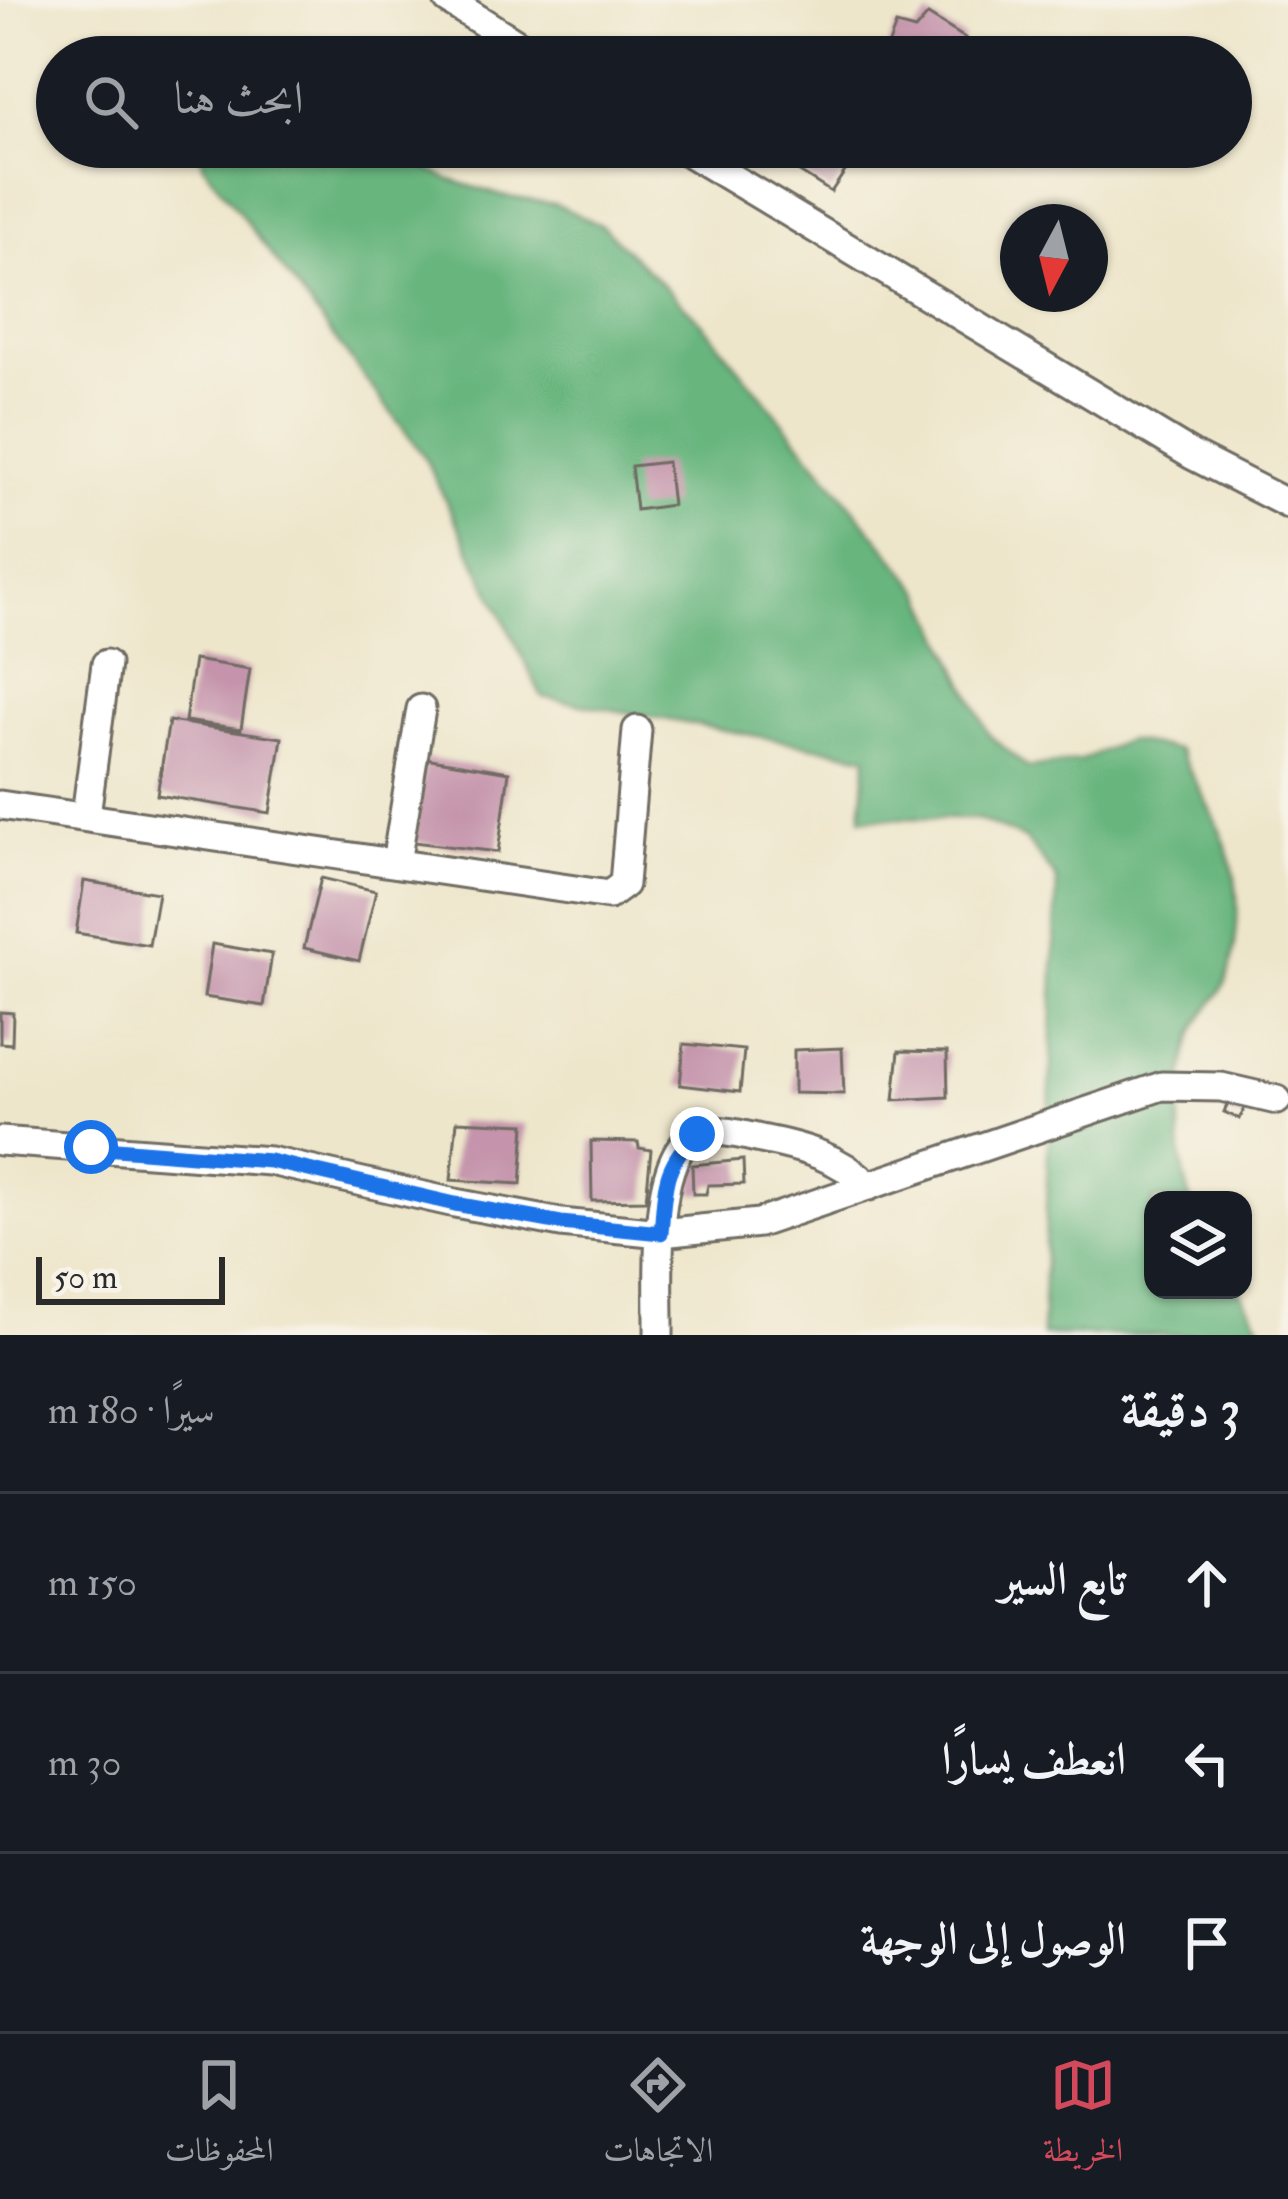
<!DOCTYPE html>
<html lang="ar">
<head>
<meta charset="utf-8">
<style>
	body { margin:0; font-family:"IM FELL Double Pica",Amiri,serif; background:#242831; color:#f1f3f6; direction:rtl }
	.controls { position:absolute; right:36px; bottom:36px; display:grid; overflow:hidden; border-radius:24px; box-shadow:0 3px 9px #0004 }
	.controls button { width:108px; height:108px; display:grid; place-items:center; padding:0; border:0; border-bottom:3px solid #363941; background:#171b24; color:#f1f3f6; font:60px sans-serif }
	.compass { position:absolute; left:1000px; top:204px; width:108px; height:108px; border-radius:50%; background:#171b24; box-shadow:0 3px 9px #0004; rotate:187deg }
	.scale { position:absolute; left:36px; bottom:30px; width:189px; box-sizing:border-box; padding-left:12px; border:6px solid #2b2b2b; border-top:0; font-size:33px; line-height:42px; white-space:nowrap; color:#2b2b2b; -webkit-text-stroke:9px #f7f3e8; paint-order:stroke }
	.stop { position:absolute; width:36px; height:36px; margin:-27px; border:9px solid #1a73e8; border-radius:50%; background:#fff }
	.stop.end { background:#1a73e8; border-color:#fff; box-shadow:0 3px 12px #0008 }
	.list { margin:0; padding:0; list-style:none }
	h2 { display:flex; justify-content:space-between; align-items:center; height:156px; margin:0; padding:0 48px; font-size:51px }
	h2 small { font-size:39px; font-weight:400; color:#9ea1a6 }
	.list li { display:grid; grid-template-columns:78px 1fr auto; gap:36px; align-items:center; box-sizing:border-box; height:180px; padding:0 48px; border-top:3px solid #363941 }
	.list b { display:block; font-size:45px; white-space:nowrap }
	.list em { font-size:39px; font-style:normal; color:#9ea1a6 }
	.icon { flex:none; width:66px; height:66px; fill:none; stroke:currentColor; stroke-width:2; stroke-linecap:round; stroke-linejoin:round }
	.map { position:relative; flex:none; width:1288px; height:1335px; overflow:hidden; direction:ltr }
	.search { position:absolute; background:#171b24; box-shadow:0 3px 9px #0004; left:36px; right:36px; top:36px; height:132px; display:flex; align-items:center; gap:30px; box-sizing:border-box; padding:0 42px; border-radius:66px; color:#9ea1a6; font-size:45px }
	.sheet { height:696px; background:#171b24 }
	nav { display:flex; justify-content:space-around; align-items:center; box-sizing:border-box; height:168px; border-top:3px solid #363941; background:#171b24; font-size:33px; color:#9ea1a6 }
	nav a { display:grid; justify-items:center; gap:6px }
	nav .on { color:#d1495b }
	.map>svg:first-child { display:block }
	.forest { fill:#68b57e; stroke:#4a7054; stroke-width:3 }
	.building { fill:#c594ac }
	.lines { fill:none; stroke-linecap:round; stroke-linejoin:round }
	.street-casing { stroke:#6f6c63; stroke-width:33 }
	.street { stroke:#fff; stroke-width:27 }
	.route { stroke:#1a73e8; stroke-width:15 }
</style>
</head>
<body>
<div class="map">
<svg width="1288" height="1335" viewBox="0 0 1288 1335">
	<rect width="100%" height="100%" fill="#f7f3e8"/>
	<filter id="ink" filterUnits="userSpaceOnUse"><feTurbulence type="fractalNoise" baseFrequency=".00833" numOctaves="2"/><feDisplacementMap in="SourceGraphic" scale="24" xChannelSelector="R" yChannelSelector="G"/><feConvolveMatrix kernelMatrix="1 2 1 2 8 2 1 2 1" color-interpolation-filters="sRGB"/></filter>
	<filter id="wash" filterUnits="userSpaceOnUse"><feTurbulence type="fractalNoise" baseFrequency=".004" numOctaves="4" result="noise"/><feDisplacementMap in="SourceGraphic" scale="48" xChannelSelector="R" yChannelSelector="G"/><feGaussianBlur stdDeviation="2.7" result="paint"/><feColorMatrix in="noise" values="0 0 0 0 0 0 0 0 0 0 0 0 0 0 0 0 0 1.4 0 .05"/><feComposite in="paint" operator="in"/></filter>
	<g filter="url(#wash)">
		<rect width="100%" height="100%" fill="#eee6cb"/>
		<path class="forest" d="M259,39L302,57H231Z
			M200,147H390L400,157L451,180L502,196L555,204L602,226L703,324L923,593L989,735L1028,768L1079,761L1127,740L1178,750C1200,791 1226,831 1235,878C1240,908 1237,950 1227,979C1221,996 1205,1010 1197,1026C1177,1073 1174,1152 1191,1200H1153V1290H1239L1259,1323L1261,1335H1042L1057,879L1025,839L978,819L861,818L867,756L542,697L424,456L203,165Z"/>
		<g id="blocks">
			<path class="building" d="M928,15L965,38L954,57H908L888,46L896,25L915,30Z
				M790,147H845L856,155L831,192L779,159Z
				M667,462L672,505L636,510L631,466Z
				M194,660L250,669L241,729L185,721Z
				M169,721L282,738L270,813L157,795Z
				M425,758L509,772L498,852L413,842Z
				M321,878L376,891L359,961L304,948Z
				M84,881L158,893L149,945L76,933Z
				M212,944L272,954L264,1006L204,997Z
				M0,1012L13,1013L12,1044L0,1043Z
				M684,1044L744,1050L740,1092L680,1085Z
				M842,1048L844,1094L794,1093V1050Z
				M899,1051L947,1052L948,1097L894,1100Z
				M1230,1098L1246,1104L1240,1119L1224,1112Z
				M457,1121L525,1124L521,1184L451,1180Z
				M591,1141L638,1142L639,1148L651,1150L646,1200L592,1201Z
				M743,1160L744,1184L708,1185L706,1194H693L692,1165Z"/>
		</g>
	</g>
	<g filter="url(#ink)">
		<use href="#blocks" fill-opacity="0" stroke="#6f6c63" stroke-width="3"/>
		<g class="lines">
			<defs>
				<path id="street" d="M448,0L538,57
					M680,147L1192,455L1288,504
					M0,805L609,895L624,884L637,730
					M86,815L106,664
					M396,863L421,709
					M0,1141L270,1161L455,1203L561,1223L661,1233L759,1223L1162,1086L1221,1087L1277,1100
					M659,1335C660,1290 649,1154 697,1134C716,1127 743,1135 761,1139C802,1147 839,1157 869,1186"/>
			</defs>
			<use href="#street" class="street-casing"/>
			<use href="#street" class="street"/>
		</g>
	</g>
	<g class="lines" filter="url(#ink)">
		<path class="route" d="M91,1147L270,1161L455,1204L561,1223L661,1233C665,1189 662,1165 697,1134"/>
	</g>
</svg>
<div class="controls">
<button><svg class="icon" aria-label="layers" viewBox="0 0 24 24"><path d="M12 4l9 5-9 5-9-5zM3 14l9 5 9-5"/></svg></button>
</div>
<svg class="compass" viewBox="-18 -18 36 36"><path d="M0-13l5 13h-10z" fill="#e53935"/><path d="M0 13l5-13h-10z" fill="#9ea1a6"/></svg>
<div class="scale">50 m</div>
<div class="stop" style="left:91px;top:1147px"></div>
<div class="stop end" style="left:697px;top:1134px"></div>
<div class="search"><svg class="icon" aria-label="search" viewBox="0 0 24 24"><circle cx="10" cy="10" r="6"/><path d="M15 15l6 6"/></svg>ابحث هنا</div>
</div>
<section class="sheet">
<h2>3 دقيقة<small>سيرًا · 180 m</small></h2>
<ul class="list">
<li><svg class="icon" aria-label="ahead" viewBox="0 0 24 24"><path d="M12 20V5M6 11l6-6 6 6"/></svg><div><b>تابع السير</b></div><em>150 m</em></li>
<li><svg class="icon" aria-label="left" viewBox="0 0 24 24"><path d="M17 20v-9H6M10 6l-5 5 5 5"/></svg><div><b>انعطف يسارًا</b></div><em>30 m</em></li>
<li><svg class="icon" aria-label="arrive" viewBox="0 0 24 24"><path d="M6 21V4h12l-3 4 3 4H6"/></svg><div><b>الوصول إلى الوجهة</b></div></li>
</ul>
</section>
<nav>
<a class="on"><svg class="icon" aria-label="map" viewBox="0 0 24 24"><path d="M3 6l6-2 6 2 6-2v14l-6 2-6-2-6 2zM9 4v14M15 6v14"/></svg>الخريطة</a>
<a><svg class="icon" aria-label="directions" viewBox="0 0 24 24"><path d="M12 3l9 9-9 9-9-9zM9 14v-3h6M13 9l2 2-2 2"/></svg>الاتجاهات</a>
<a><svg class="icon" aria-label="saved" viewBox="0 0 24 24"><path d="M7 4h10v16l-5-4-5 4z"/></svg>المحفوظات</a>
</nav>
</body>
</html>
